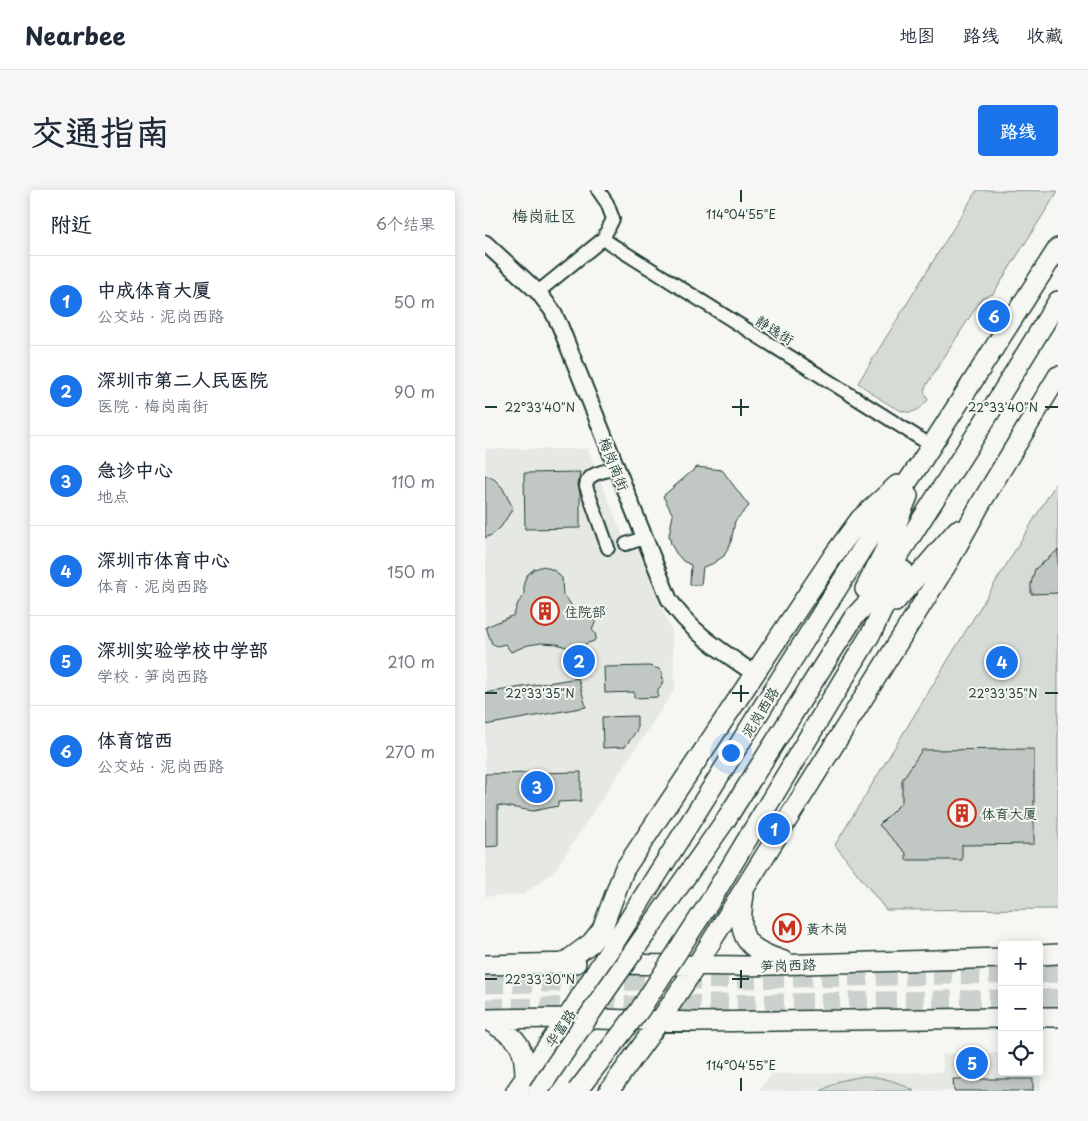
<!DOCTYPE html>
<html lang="zh">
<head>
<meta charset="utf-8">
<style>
	body { margin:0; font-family:"Playpen Sans","LXGW WenKai TC",sans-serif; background:#f6f6f7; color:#1f2937 }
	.controls { position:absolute; right:15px; bottom:15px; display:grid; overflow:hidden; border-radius:5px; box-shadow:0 2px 12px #0003 }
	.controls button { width:45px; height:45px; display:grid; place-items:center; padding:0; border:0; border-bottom:1px solid #e0e1e3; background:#fff; color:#1f2937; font:25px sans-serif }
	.you { position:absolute; left:245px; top:562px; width:18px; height:18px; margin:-12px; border:4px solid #fff; border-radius:50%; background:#1a73e8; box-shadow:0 0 0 8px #1a73e833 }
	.badge { display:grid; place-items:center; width:32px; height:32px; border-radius:50%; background:#1a73e8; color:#fff; font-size:16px; font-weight:700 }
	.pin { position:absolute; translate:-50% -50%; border:2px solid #fff; box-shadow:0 1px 5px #0006 }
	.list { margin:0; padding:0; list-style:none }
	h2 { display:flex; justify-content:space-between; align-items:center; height:65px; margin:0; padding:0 20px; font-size:21px }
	h2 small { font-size:16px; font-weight:400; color:#747a83 }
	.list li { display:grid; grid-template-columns:32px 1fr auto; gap:15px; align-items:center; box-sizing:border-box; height:90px; padding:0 20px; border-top:1px solid #e0e1e3 }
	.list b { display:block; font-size:19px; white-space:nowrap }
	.list p { margin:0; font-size:16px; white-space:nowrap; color:#747a83 }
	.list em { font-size:16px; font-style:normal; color:#747a83 }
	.icon { flex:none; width:28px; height:28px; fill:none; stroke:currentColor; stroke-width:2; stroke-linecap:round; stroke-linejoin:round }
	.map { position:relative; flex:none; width:573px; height:901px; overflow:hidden; border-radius:5px }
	header { display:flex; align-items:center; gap:30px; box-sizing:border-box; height:70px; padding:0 25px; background:#fff; border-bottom:1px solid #e0e1e3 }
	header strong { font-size:24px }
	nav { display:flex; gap:28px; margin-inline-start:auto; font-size:18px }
	.intro { display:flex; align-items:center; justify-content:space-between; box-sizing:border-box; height:120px; padding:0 30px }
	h1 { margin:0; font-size:35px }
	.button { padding:12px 22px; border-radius:5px; background:#1a73e8; color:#fff; font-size:18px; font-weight:700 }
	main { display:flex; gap:30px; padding:0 30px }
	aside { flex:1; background:#fff; border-radius:5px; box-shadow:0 2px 12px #0003 }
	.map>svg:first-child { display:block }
	.built { fill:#e6e8e4 }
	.green { fill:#d6dbd6; stroke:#7a8c85 }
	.building { fill:#c1c8c3; stroke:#1f3d34 }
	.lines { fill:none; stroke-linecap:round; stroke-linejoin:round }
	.primary-tunnel { stroke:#cbd1cc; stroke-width:19; stroke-dasharray:19 9; stroke-linecap:butt }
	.minor-casing { stroke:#1f3d34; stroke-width:16 }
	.tertiary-casing { stroke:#1f3d34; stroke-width:19 }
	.primary-casing { stroke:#1f3d34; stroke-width:22 }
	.minor { stroke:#f6f6f2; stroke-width:12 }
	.tertiary { stroke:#f6f6f2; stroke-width:15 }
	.primary { stroke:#f6f6f2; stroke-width:19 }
	.primary-bridge-casing { stroke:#1f3d34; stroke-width:22; stroke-linecap:butt }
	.primary-bridge { stroke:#f6f6f2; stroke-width:19 }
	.ticks { fill:none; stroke:#1f3d34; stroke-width:2 }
	.labels { text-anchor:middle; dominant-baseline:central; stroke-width:4; stroke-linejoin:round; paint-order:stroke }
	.street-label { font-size:14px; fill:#1f3d34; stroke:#f6f6f2 }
	.poi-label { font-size:14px; fill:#1f3d34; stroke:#f6f6f2; text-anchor:start }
	.quarter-label { font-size:16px; fill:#1f3d34; stroke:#f6f6f2 }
	.ticks-label { font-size:12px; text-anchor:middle; fill:#1f3d34; stroke:#f6f6f2; stroke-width:4; stroke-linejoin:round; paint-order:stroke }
</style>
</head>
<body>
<header>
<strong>Nearbee</strong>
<nav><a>地图</a><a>路线</a><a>收藏</a></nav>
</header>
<div class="intro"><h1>交通指南</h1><a class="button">路线</a></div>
<main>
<aside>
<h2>附近<small>6个结果</small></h2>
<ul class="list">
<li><span class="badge">1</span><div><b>中成体育大厦</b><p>公交站 · 泥岗西路</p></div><em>50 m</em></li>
<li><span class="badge">2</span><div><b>深圳市第二人民医院</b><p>医院 · 梅岗南街</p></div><em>90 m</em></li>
<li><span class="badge">3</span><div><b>急诊中心</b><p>地点</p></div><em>110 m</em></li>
<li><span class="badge">4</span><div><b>深圳市体育中心</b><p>体育 · 泥岗西路</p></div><em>150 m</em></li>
<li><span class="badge">5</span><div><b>深圳实验学校中学部</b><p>学校 · 笋岗西路</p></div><em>210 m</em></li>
<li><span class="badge">6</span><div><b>体育馆西</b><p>公交站 · 泥岗西路</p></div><em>270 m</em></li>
</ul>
</aside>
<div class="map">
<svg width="573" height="901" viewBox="0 0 573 901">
	<rect width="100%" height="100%" fill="#f6f6f2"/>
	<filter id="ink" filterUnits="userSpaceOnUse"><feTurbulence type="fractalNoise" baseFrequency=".02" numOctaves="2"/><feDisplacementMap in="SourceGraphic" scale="10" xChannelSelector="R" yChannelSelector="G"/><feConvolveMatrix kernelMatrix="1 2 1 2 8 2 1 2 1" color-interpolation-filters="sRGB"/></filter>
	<g filter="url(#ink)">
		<path class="built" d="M0,259H103L141,354L153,360L187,442L190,499L69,681L38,705L0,706Z
			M555,862L556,901H273L287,884L458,882V864L517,863V882H554Z"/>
		<path class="green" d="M492,0L573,1L508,104L497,108L442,194L439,201L443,210C438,215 434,221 426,222C412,224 385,201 373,193Z
			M573,290V719L401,720L350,655Z
			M379,886C397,887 413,891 429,901H336L354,891Z"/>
		<path class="building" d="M212,277L237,280L264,316L250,331L246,352L239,366L227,374L218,377L216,395H205L206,375L198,371L191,363L186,354L184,345L188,325L178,306Z
			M95,282L93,295L95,303V338L40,339L39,283Z
			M0,285L9,289L17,297L28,318L16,337L8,344L0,348Z
			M573,360V403L546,404V394L550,379Z
			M59,376L70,381L77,388L78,406L83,410L91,423L111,431L107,440L110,443L111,447L109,451L100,454L96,462L72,454L57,453L43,455L26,462L20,454L13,456L7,454L1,437L29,425L33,413L39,406V392L42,385L49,379Z
			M164,476L174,479L177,484L178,491L176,496L173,499V507L149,508V502L120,503L119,477Z
			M93,488L101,517L0,535V503Z
			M152,526V540L140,557L118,558L117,527Z
			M549,559V654L477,655V670H421V663L394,635L417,612V590L437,560Z
			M96,582V611L73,612V616L48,621L13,615V656L0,657V584Z
			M468,889H548V901H469Z"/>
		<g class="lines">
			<path class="primary-tunnel" d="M554,784L573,783
				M0,794L517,784
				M554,809L573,808
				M0,818L517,809"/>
			<defs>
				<path id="minor" d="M118,49L447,256
					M53,102L118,49L128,29L122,13L113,0
					M141,354L159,348
					M123,358L101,296C102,282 120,282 131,278"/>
				<path id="tertiary" d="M0,53L53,102L67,120L75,136L184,409C205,442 238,462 270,484"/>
				<path id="primary" d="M380,399L405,350L423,306
					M410,412L472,340
					M369,427L385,410L494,240L573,111
					M388,440L405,404L419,381
					M259,705C252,747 258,758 299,771
					M554,765L573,764
					M79,773L106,753L117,739L139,680L348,366L375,329L412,295
					M126,774L258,776L517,768
					M0,775L91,773
					M554,827H573
					M0,829L82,828L212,832L517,828
					M1,829C31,849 40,850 40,888
					M31,901L82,828L379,356L436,272L573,58
					M124,901L174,832L211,776L464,371L496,313L573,186"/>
			</defs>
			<use href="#minor" class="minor-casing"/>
			<use href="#tertiary" class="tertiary-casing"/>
			<use href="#primary" class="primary-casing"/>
			<use href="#minor" class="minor"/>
			<use href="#tertiary" class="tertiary"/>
			<use href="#primary" class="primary"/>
			<defs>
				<path id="primary-bridge" d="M53,901L122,799L240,631L369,427
					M92,901L154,821L224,713L388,440"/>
			</defs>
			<use href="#primary-bridge" class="primary-bridge-casing"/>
			<use href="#primary-bridge" class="primary-bridge"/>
		</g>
	</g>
	<path class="ticks" d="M256,0V12M256,209V226M0,217H12M247,217H264M560,217H573M256,495V512M0,503H12M247,503H264M560,503H573M256,780V798M0,789H12M247,789H264M256,888V901"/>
	<defs>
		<symbol id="building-ring" viewBox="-11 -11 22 22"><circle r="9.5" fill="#f6f6f2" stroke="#c8321e" stroke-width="1.5"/><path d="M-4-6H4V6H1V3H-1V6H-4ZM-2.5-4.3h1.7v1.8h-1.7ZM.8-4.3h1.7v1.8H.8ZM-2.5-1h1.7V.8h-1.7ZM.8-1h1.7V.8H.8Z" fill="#c8321e"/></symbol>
		<symbol id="metro-ring" viewBox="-11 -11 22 22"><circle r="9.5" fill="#f6f6f2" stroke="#c8321e" stroke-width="1.5"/><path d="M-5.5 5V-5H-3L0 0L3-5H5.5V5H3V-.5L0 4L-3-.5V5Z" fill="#c8321e"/></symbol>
	</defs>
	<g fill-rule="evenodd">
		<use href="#building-ring" x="44" y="405" width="32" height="32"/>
		<use href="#building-ring" x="461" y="607" width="32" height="32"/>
		<use href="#metro-ring" x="286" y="722" width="32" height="32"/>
	</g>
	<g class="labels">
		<g class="street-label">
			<text transform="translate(290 140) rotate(32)">静逸街</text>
			<text transform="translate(129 274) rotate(68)">梅岗南街</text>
			<text transform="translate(275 522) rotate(-58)">泥岗西路</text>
			<text transform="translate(303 775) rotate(-2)">笋岗西路</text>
			<text transform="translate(75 838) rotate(-56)">华富路</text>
		</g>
		<g class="poi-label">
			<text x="79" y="421">住院部</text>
			<text x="496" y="623">体育大厦</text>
			<text x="321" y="738">黄木岗</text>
		</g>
		<g class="quarter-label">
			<text x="59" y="25">梅岗社区</text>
		</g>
	</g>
	<g class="ticks-label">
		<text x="256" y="29">114°04'55"E</text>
		<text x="55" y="222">22°33'40"N</text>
		<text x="518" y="222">22°33'40"N</text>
		<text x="55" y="508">22°33'35"N</text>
		<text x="518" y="508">22°33'35"N</text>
		<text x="55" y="794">22°33'30"N</text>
		<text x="256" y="880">114°04'55"E</text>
	</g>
</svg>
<div class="controls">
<button>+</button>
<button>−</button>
<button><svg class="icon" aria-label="locate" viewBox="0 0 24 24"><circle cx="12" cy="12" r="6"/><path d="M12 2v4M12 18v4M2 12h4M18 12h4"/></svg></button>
</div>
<div class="you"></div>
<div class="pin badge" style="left:289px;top:639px">1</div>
<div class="pin badge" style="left:94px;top:471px">2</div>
<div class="pin badge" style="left:52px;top:597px">3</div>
<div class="pin badge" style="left:517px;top:472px">4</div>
<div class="pin badge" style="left:487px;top:873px">5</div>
<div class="pin badge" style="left:509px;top:126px">6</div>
</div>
</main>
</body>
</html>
